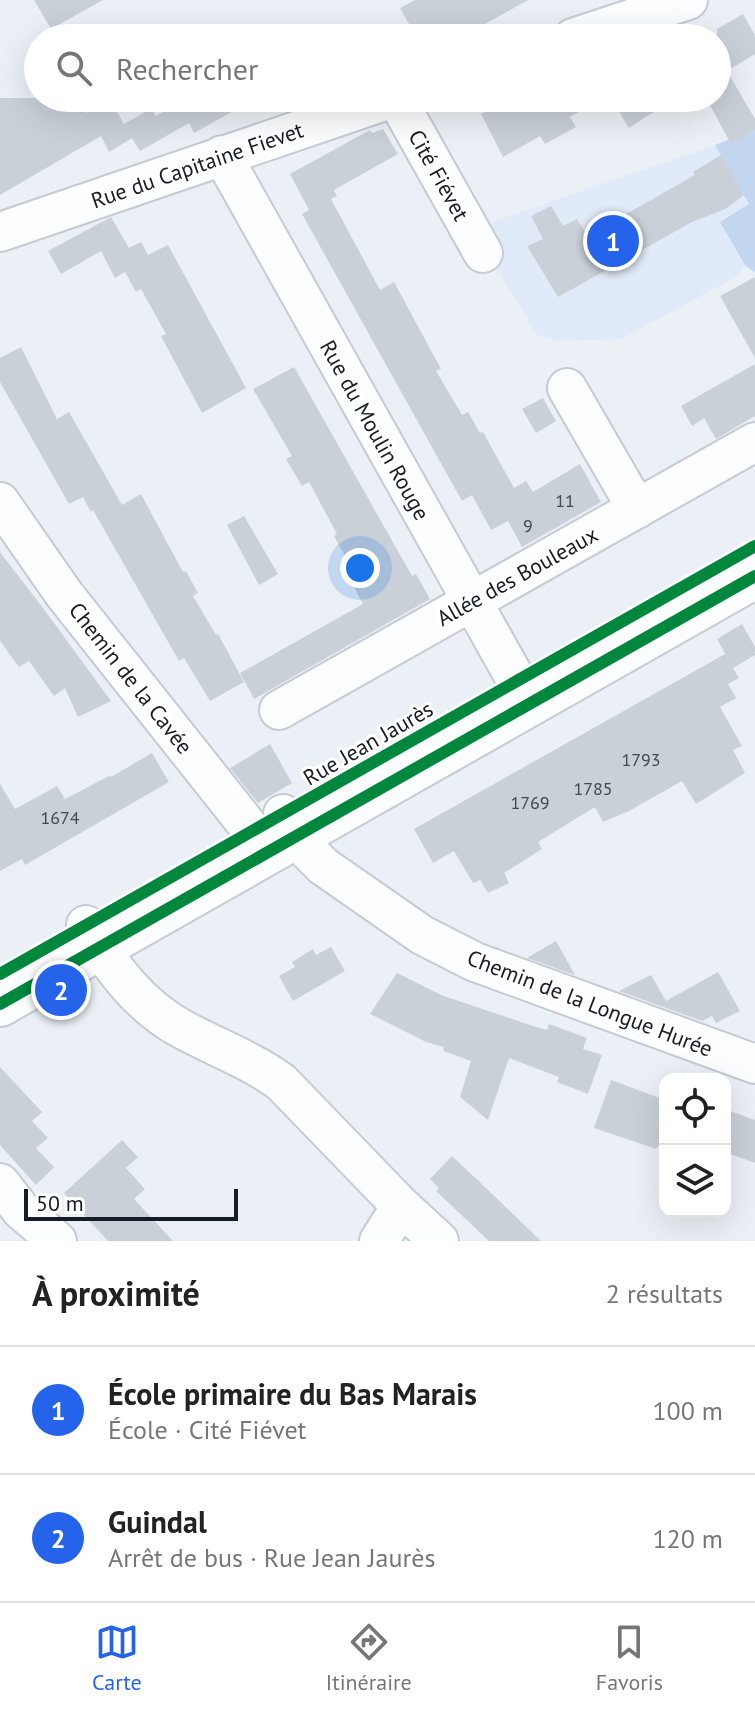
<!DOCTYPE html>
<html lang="fr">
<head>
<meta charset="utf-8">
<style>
	body { margin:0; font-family:"PT Sans",sans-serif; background:#f2f2f2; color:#222 }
	.controls { position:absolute; right:24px; bottom:24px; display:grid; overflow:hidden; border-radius:16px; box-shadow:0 8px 32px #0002 }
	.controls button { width:72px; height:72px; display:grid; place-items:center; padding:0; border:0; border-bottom:2px solid #e0e0e0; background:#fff; color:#222; font:40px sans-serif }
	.scale { position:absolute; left:24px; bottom:20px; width:214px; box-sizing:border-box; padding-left:8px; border:4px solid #151c26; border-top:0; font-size:22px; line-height:28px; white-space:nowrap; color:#151c26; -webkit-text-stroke:6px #fff; paint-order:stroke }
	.you { position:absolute; left:360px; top:568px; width:28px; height:28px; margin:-20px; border:6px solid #fff; border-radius:50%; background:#1a73e8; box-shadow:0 0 0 12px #1a73e833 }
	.badge { display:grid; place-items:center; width:52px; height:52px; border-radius:50%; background:#2563eb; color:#fff; font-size:26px; font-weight:700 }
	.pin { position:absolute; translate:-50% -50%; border:4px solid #fff; box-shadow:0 2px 8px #0006 }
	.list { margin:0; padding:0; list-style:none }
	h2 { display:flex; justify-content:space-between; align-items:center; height:104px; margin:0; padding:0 32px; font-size:34px }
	h2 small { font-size:26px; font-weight:400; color:#767676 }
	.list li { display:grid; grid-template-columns:52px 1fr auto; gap:24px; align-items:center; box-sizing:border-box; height:128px; padding:0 32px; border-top:2px solid #e0e0e0 }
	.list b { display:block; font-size:30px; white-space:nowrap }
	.list p { margin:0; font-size:26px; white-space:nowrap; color:#767676 }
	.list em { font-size:26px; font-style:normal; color:#767676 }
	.icon { flex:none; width:44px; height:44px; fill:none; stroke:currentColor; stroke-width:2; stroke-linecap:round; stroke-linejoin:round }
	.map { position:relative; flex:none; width:755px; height:1241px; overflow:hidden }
	.search { position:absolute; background:#fff; box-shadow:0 8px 32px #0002; left:24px; right:24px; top:24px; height:88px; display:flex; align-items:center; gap:20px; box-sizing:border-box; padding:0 28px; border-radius:44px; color:#767676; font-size:30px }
	.sheet { height:360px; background:#fff }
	nav { display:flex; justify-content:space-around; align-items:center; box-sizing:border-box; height:112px; border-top:2px solid #e0e0e0; background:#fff; font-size:22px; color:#767676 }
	nav a { display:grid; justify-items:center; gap:4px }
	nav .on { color:#2563eb }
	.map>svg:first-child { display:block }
	.built { fill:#e1eaf9 }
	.green { fill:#c3d6f0 }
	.building { fill:#cad0d8 }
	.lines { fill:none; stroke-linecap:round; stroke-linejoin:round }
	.minor-casing { stroke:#c5cbd3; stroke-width:42 }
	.major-casing { stroke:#c5cbd3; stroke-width:48 }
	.minor { stroke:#fcfdfe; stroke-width:38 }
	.major { stroke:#fcfdfe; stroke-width:44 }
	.cycleway-casing { stroke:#fff; stroke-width:17 }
	.cycleway { stroke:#00873e; stroke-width:12 }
	.labels { text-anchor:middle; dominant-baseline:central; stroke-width:6; stroke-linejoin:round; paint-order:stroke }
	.number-label { font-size:18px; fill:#424952 }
	.street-label { font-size:22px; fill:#151c26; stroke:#fff }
</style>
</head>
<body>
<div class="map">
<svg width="755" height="1241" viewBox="0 0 755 1241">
	<rect width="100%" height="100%" fill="#ebf0f6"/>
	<path class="built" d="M715,145L750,204L720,222L745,265L738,276L621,339L557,341L537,335L490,257L491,231L495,221Z"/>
	<path class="green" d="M755,129V272H754L745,265L720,222L749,204L715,145Z"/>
	<path class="building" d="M34,0H103L51,29Z
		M415,0H528L460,38H417L400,8Z
		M743,14L755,35V54L727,71L755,119V130L731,144L706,98H717V29Z
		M0,98H79L87,113L110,100L124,124L152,108L156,116L188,98H257L194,133L189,123L140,151L132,138L109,152L101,136L0,195Z
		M509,98H603L570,117L576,127L545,144L540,136L503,157L481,114Z
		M611,98H675L629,128Z
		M383,129L398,154L334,190L337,196L331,199L380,290L394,282L441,369L436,371L462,415L468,412L480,433L483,432L514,488L526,481L533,492L580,464L601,502L522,547L508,521L491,530L472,495L462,501L302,214L309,210L290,174L370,130L372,133Z
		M721,155L744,195L725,209L692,222L558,297L527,246L543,239L531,216L551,206L563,226L577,219L587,236L695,175L693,172Z
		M111,217L129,248L141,242L148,255L168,245L246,388L202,413L161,336L166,334L141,289L136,292L125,272L115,278L101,251L61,274L48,251Z
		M755,277V358L720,296Z
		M21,347L57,419L69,412L122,505L141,494L183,572L186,571L198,593L193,596L216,635L218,634L244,682L210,701L184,658L179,661L93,510L91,512L83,497L69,504L0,382V358Z
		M755,364V416L716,439L704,418L692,426L681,406Z
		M294,367L412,576L416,574L430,599L254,699L240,673L363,604L343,567L349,563L334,536L337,534L309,482L302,486L295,474L286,459L292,456L253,389Z
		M543,398L556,421L536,433L522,409Z
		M244,516L278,574L259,585L227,525Z
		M0,552L46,612L111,701L78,717L65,688L54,696L29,661L19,667L0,641Z
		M742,624L755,647V655L733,668L717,639Z
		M725,654L739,678L728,684L736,698L720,707L742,746L733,750L745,773L696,804L682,781L629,811L603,822L595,807L538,842L542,849L504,873L509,883L488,893L480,880L473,883L454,851L433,863L414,829Z
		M270,744L292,783L258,803L230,768Z
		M152,753L169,782L25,865L22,859L0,871V784L15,809L57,786L65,799L111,775V777Z
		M556,941L575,975L527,958Z
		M331,947L345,971L293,1001L279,976L295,967L292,962L313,949L316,955Z
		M718,972L740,1011L716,1023L712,1016L702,1021L619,991L651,975L666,1001Z
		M397,973L441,995L533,1026L547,1030L549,1024L587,1038L583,1049L602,1055L588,1094L557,1082L559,1077L509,1058L488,1120L460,1097L471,1061L443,1051L444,1047L426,1042L370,1014Z
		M0,1067L42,1112L32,1121L48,1138L36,1148L54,1167L36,1185L0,1145Z
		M611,1080L665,1100V1148L658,1146L656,1149L594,1128Z
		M725,1109L755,1120V1163L725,1152Z
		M122,1140L138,1157L126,1168L145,1189L134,1199L173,1241H108L64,1193Z
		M452,1156L486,1188L541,1241H489L436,1191L439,1188L430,1179Z"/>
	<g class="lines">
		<defs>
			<path id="minor" d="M573,38L688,0
				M396,98L483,253
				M222,155L529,703
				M0,232L393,98
				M567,388L637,509
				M0,502L64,594L252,831L265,853
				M279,710L755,442
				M283,814L309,852L323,866L422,935L475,962L755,1064
				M86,925C110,966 139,1006 182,1029C215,1047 251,1060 281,1082L401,1206L439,1241
				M0,1183L21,1210L57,1241
				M379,1241L401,1206"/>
			<path id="major" d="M0,1004L755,576"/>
		</defs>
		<use href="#minor" class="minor-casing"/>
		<use href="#major" class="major-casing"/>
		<use href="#minor" class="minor"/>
		<use href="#major" class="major"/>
		<defs>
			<path id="cycleway" d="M0,974L755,546
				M0,1004L755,576"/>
		</defs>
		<use href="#cycleway" class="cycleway-casing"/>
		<use href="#cycleway" class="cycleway"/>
	</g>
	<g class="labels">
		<g class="number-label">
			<text x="565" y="500">11</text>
			<text x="528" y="525">9</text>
			<text x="641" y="759">1793</text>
			<text x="593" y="788">1785</text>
			<text x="530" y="802">1769</text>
			<text x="60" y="817">1674</text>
		</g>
		<g class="street-label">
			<text transform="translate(197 165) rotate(-19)">Rue du Capitaine Fievet</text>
			<text transform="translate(439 175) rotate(61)">Cité Fiévet</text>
			<text transform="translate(375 430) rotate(61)">Rue du Moulin Rouge</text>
			<text transform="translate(517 576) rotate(-29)">Allée des Bouleaux</text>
			<text transform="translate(131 678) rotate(52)">Chemin de la Cavée</text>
			<text transform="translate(368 743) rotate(-30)">Rue Jean Jaurès</text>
			<text transform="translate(590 1003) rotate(21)">Chemin de la Longue Hurée</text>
		</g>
	</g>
</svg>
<div class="controls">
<button><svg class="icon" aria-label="locate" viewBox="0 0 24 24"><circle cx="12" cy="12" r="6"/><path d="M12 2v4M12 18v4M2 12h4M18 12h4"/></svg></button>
<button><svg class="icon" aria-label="layers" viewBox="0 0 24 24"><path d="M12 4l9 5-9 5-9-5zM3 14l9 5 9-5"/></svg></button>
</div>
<div class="scale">50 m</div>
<div class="you"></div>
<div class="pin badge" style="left:613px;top:241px">1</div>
<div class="pin badge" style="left:61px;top:990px">2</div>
<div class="search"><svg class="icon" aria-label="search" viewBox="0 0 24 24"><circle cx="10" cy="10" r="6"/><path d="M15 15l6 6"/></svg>Rechercher</div>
</div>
<section class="sheet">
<h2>À proximité<small>2 résultats</small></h2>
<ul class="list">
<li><span class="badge">1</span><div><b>École primaire du Bas Marais</b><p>École · Cité Fiévet</p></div><em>100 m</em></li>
<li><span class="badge">2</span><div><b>Guindal</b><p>Arrêt de bus · Rue Jean Jaurès</p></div><em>120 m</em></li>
</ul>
</section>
<nav>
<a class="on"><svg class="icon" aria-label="map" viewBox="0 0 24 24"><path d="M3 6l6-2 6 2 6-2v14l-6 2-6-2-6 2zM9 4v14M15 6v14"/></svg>Carte</a>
<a><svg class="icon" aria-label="directions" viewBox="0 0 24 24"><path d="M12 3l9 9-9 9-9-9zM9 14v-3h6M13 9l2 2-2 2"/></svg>Itinéraire</a>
<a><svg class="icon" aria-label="saved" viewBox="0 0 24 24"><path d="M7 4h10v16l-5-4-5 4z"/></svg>Favoris</a>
</nav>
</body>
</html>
